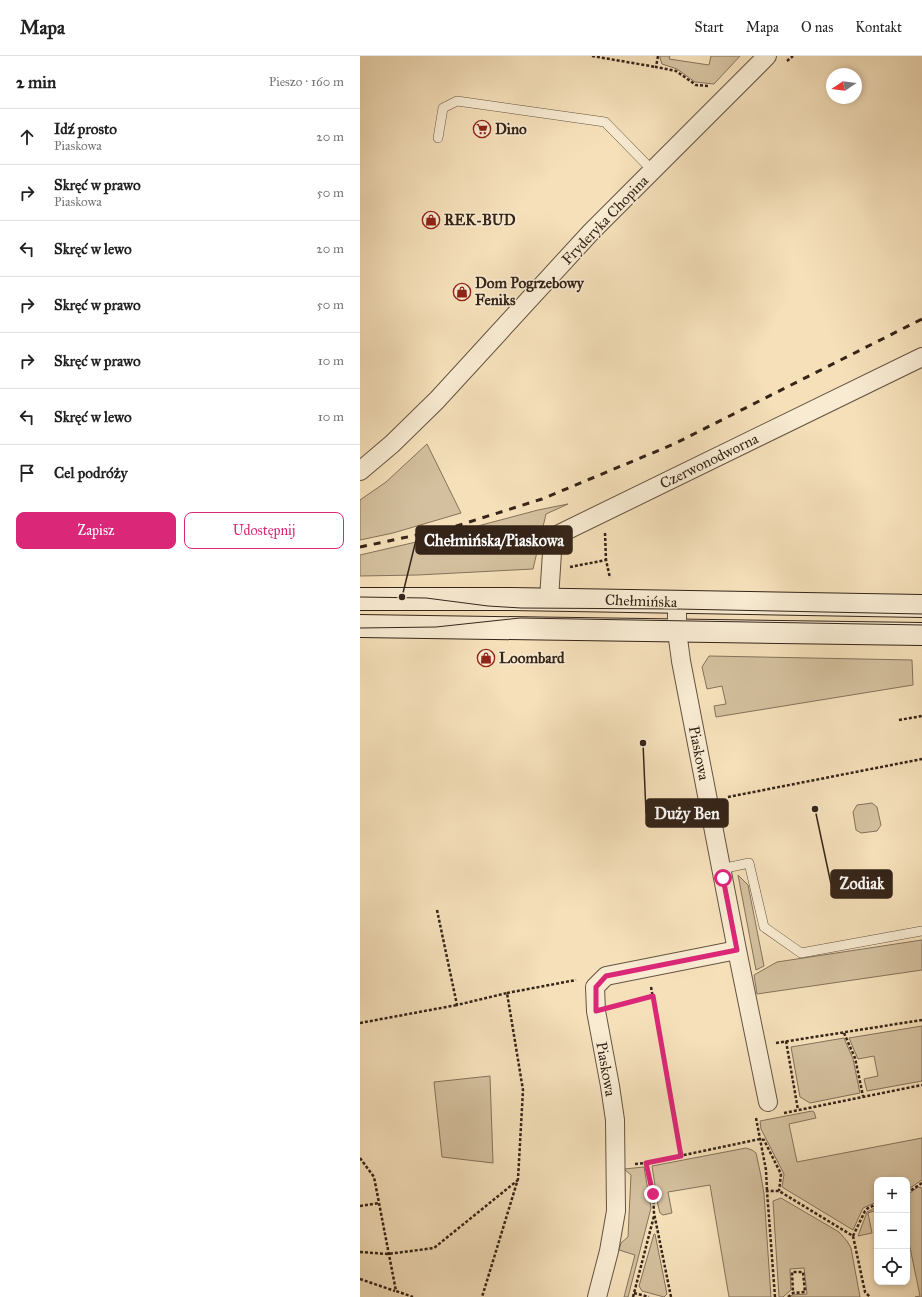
<!DOCTYPE html>
<html lang="pl">
<head>
<meta charset="utf-8">
<style>
	body { margin:0; font-family:"IM FELL Great Primer",serif; background:#f2f2f2; color:#222 }
	.controls { position:absolute; right:12px; bottom:12px; display:grid; overflow:hidden; border-radius:8px; box-shadow:0 2px 6px #0003 }
	.controls button { width:36px; height:36px; display:grid; place-items:center; padding:0; border:0; border-bottom:1px solid #e0e0e0; background:#fff; color:#222; font:20px sans-serif }
	.compass { position:absolute; left:466px; top:12px; width:36px; height:36px; border-radius:50%; background:#fff; box-shadow:0 2px 6px #0003; rotate:257deg }
	.stop { position:absolute; width:12px; height:12px; margin:-9px; border:3px solid #db2777; border-radius:50%; background:#fff }
	.stop.end { background:#db2777; border-color:#fff; box-shadow:0 1px 4px #0008 }
	.list { margin:0; padding:0; list-style:none }
	h2 { display:flex; justify-content:space-between; align-items:center; height:52px; margin:0; padding:0 16px; font-size:17px }
	h2 small { font-size:13px; font-weight:400; color:#767676 }
	.list li { display:grid; grid-template-columns:26px 1fr auto; gap:12px; align-items:center; box-sizing:border-box; height:56px; padding:0 16px; border-top:1px solid #e0e0e0 }
	.list b { display:block; font-size:15px; white-space:nowrap }
	.list p { margin:0; font-size:13px; white-space:nowrap; color:#767676 }
	.list em { font-size:13px; font-style:normal; color:#767676 }
	.actions { display:flex; gap:8px; padding:12px 16px }
	.actions a { flex:1; padding:9px 0; border:1px solid #db2777; border-radius:8px; text-align:center; font-size:14px; color:#db2777 }
	.actions .main { background:#db2777; color:#fff }
	.icon { flex:none; width:22px; height:22px; fill:none; stroke:currentColor; stroke-width:2; stroke-linecap:round; stroke-linejoin:round }
	.map { position:relative; flex:none; width:562px; height:1241px; overflow:hidden }
	header { display:flex; align-items:center; gap:24px; box-sizing:border-box; height:56px; padding:0 20px; background:#fff; border-bottom:1px solid #e0e0e0 }
	header strong { font-size:19px }
	nav { display:flex; gap:22px; margin-inline-start:auto; font-size:14px }
	main { display:flex }
	aside { flex:1; background:#fff }
	.map>svg:first-child { display:block }
	.green { fill:#d4c09e; stroke:#84725b }
	.lines { fill:none; stroke-linecap:round; stroke-linejoin:round }
	.lane-casing { stroke:#655340; stroke-width:10 }
	.street-casing { stroke:#655340; stroke-width:20 }
	.secondary-casing { stroke:#352418; stroke-width:24 }
	.path { stroke:#352418; stroke-width:2.5; stroke-dasharray:3 2; stroke-linecap:butt }
	.lane { stroke:#f8ebd2; stroke-width:9 }
	.street { stroke:#f8ebd2; stroke-width:18 }
	.secondary { stroke:#f8ebd2; stroke-width:22 }
	.tram { stroke:#352418; stroke-width:1 }
	.rail { stroke:#352418; stroke-width:3; stroke-dasharray:7 7; stroke-linecap:butt }
	.route { stroke:#db2777; stroke-width:5 }
	.labels { text-anchor:middle; dominant-baseline:central; stroke-width:3; stroke-linejoin:round; paint-order:stroke }
	.poi-label { font-size:15px; font-weight:bold; fill:#352418; stroke:#f8ebd2; text-anchor:start }
	.street-label { font-size:15px; fill:#352418; stroke:#f8ebd2 }
	.leader { fill:none; stroke:#352418; stroke-width:1.5 }
	.callout-dot { fill:#352418; stroke:#f8ebd2; stroke-width:1.5 }
	.callout { fill:#352418; stroke:#352418; stroke-width:1.5 }
	.callout-label { font-size:16px; text-anchor:middle; font-weight:bold; fill:#fff }
</style>
</head>
<body>
<header>
<strong>Mapa</strong>
<nav><a>Start</a><a>Mapa</a><a>O nas</a><a>Kontakt</a></nav>
</header>
<main>
<aside>
<h2>2 min<small>Pieszo · 160 m</small></h2>
<ul class="list">
<li><svg class="icon" aria-label="ahead" viewBox="0 0 24 24"><path d="M12 20V5M6 11l6-6 6 6"/></svg><div><b>Idź prosto</b><p>Piaskowa</p></div><em>20 m</em></li>
<li><svg class="icon" aria-label="right" viewBox="0 0 24 24"><path d="M7 20v-9h11M14 6l5 5-5 5"/></svg><div><b>Skręć w prawo</b><p>Piaskowa</p></div><em>50 m</em></li>
<li><svg class="icon" aria-label="left" viewBox="0 0 24 24"><path d="M17 20v-9H6M10 6l-5 5 5 5"/></svg><div><b>Skręć w lewo</b></div><em>20 m</em></li>
<li><svg class="icon" aria-label="right" viewBox="0 0 24 24"><path d="M7 20v-9h11M14 6l5 5-5 5"/></svg><div><b>Skręć w prawo</b></div><em>50 m</em></li>
<li><svg class="icon" aria-label="right" viewBox="0 0 24 24"><path d="M7 20v-9h11M14 6l5 5-5 5"/></svg><div><b>Skręć w prawo</b></div><em>10 m</em></li>
<li><svg class="icon" aria-label="left" viewBox="0 0 24 24"><path d="M17 20v-9H6M10 6l-5 5 5 5"/></svg><div><b>Skręć w lewo</b></div><em>10 m</em></li>
<li><svg class="icon" aria-label="arrive" viewBox="0 0 24 24"><path d="M6 21V4h12l-3 4 3 4H6"/></svg><div><b>Cel podróży</b></div></li>
</ul>
<div class="actions"><a class="main">Zapisz</a><a>Udostępnij</a></div>
</aside>
<div class="map">
<svg width="562" height="1241" viewBox="0 0 562 1241">
	<rect width="100%" height="100%" fill="#f5e0ba"/>
	<filter id="stains"><feTurbulence type="fractalNoise" baseFrequency=".005" numOctaves="4"/><feColorMatrix values="0 0 0 0 .2 0 0 0 0 .09 0 0 0 0 .02 0 0 0 .5 -.17"/></filter>
	<radialGradient id="worn" r=".72"><stop offset=".6" stop-color="#630" stop-opacity="0"/><stop offset="1" stop-color="#630" stop-opacity=".3"/></radialGradient>
	<path class="green" d="M300,0H310L309,3L349,9L351,0H380L354,28L335,26L317,13L302,8L300,2Z
		M67,388L101,457L33,477L0,484V444L26,426Z
		M208,448L186,458L173,513L58,519L0,520V499L69,483L178,454Z
		M349,600L552,604L553,629L356,661L354,650L366,648L362,630L347,633L342,611Z
		M512,747L517,751L521,769L517,775L501,777L496,774L493,756L497,749Z
		M378,819L388,829L404,910L396,914Z
		M562,884V914L397,938L394,919L417,906Z
		M562,970V1025L507,1035L504,1023L518,1020L514,1000L498,1003L489,982Z
		M484,982L493,1003L500,1037L450,1047L440,1041L431,991Z
		M130,1020L133,1107L82,1101L74,1026Z
		M452,1055L454,1056L456,1062L429,1068L437,1106L562,1082V1124L547,1134V1124H517V1146L503,1152L493,1174L422,1131L424,1118L401,1073L400,1065Z
		M386,1092L392,1094L396,1097L401,1120L404,1138L411,1241H369L350,1129L308,1136L312,1157L303,1159L300,1157L298,1149L292,1110Z
		M284,1111L291,1152L268,1241H264L275,1199L259,1194L261,1187L268,1181L271,1119L264,1113Z
		M558,1131L562,1132V1241H555L560,1240L547,1177V1139Z
		M421,1142L479,1176L487,1185L491,1192L500,1241H430L432,1239L447,1238L444,1212L430,1213L431,1234L423,1241H419L413,1145Z
		M517,1151V1154L508,1157L512,1177L498,1180L507,1156Z
		M294,1178H295L307,1238L304,1241L282,1235L279,1230Z"/>
	<g class="lines">
		<defs>
			<path id="lane" d="M78,82L83,52L97,45L245,66L292,114
				M361,813L389,807L404,871L441,897L562,875"/>
			<path id="street" d="M0,415L32,388L77,344L231,176L407,0
				M189,543L193,481L562,301
				M317,546V575L321,605L377,894L408,1046
				M237,1241L249,1195L256,1155L255,1064L250,1030L236,955L235,931L246,920L377,894"/>
			<path id="secondary" d="M0,543H151L562,550
				M0,570L562,578"/>
		</defs>
		<use href="#lane" class="lane-casing"/>
		<use href="#street" class="street-casing"/>
		<use href="#secondary" class="secondary-casing"/>
		<path class="path" d="M232,0L296,11
			M298,0L296,11L316,15L336,29L348,30
			M427,5L433,0
			M245,477L246,504
			M210,511L246,504L250,522
			M539,664L562,660
			M368,741L562,703
			M77,854L97,949L147,937L163,1034L158,1123L122,1241
			M291,931L321,1100
			M147,937L216,924
			M256,949L293,940
			M0,967L97,949
			M484,977L495,1002L503,1040
			M426,985L438,1054
			M416,987L562,964
			M424,1057L562,1029
			M396,1062L406,1114L407,1135
			M0,1102L14,1121L36,1235L53,1241
			M275,1108L286,1107
			M547,1137L562,1127
			M0,1150L19,1147
			M493,1180L505,1155L508,1152L517,1148
			M0,1196L28,1198L74,1192L158,1124
			M0,1223L35,1235
			M274,1237L289,1241
			M273,1241L294,1160
			M311,1241L294,1157L293,1138L286,1107L400,1083L404,1084L421,1118L419,1135
			M415,1241L407,1135H419L493,1180L505,1236L510,1241
			M428,1241L433,1237L445,1236L443,1216H432L433,1237"/>
		<use href="#lane" class="lane"/>
		<use href="#street" class="street"/>
		<use href="#secondary" class="secondary"/>
		<path class="tram" d="M0,541L66,542L128,550L161,552L317,553L562,558
			M0,572L76,571L160,562L562,569"/>
		<path class="rail" d="M0,491L90,472L182,443L314,388L562,263"/>
	</g>
	<g class="lines">
		<path class="route" d="M293,1138L286,1107L321,1100L293,940L236,955V931L246,920L377,894L363,822"/>
	</g>
	<defs>
		<symbol id="supermarket-ring" viewBox="-11 -11 22 22"><circle r="9.5" fill="#f8ebd2" stroke="#8f2418" stroke-width="1.5"/><path d="M-6-5.5h2.5l.6 2H6L4.5 2H-2.5L-4.4-4H-6ZM-1.5 3.2a1.3 1.3 0 1 0 .1 0ZM3 3.2a1.3 1.3 0 1 0 .1 0Z" fill="#8f2418"/></symbol>
		<symbol id="shop-ring" viewBox="-11 -11 22 22"><circle r="9.5" fill="#f8ebd2" stroke="#8f2418" stroke-width="1.5"/><path d="M-5-2.5h2.3a2.7 3.5 0 0 1 5.4 0H5L5.5 6h-11ZM-1.5-2.5h3a1.5 2.3 0 0 0-3 0Z" fill="#8f2418"/></symbol>
	</defs>
	<g fill-rule="evenodd">
		<use href="#supermarket-ring" x="112" y="63" width="20" height="20"/>
		<use href="#shop-ring" x="61" y="154" width="20" height="20"/>
		<use href="#shop-ring" x="92" y="226" width="20" height="20"/>
		<use href="#shop-ring" x="116" y="592" width="20" height="20"/>
	</g>
	<g class="labels">
		<g class="poi-label">
			<text x="135" y="73">Dino</text>
			<text x="84" y="164">REK-BUD</text>
			<text x="115" y="227">Dom Pogrzebowy<tspan x="115" dy="17">Feniks</tspan></text>
			<text x="139" y="602">Loombard</text>
		</g>
		<g class="street-label">
			<text transform="translate(245 164) rotate(-46)">Fryderyka Chopina</text>
			<text transform="translate(349 405) rotate(-26)">Czerwonodworna</text>
			<text transform="translate(281 545) rotate(2)">Chełmińska</text>
			<text transform="translate(339 697) rotate(79)">Piaskowa</text>
			<text transform="translate(246 1013) rotate(80)">Piaskowa</text>
		</g>
	</g>
	<path class="leader" d="M42 541L56 484M283 687L286 757M455 753L471 828"/>
	<g class="callout-dot">
		<circle cx="42" cy="541" r="4"/>
		<circle cx="283" cy="687" r="4"/>
		<circle cx="455" cy="753" r="4"/>
	</g>
	<g class="callout">
		<rect x="56" y="470" width="156" height="28" rx="4"/>
		<rect x="286" y="743" width="82" height="28" rx="4"/>
		<rect x="471" y="814" width="61" height="28" rx="4"/>
	</g>
	<g class="callout-label">
		<text x="134" y="490">Chełmińska/Piaskowa</text>
		<text x="327" y="763">Duży Ben</text>
		<text x="502" y="833">Zodiak</text>
	</g>
	<rect width="100%" height="100%" filter="url(#stains)"/>
	<rect width="100%" height="100%" fill="url(#worn)"/>
</svg>
<div class="controls">
<button>+</button>
<button>−</button>
<button><svg class="icon" aria-label="locate" viewBox="0 0 24 24"><circle cx="12" cy="12" r="6"/><path d="M12 2v4M12 18v4M2 12h4M18 12h4"/></svg></button>
</div>
<svg class="compass" viewBox="-18 -18 36 36"><path d="M0-13l5 13h-10z" fill="#e53935"/><path d="M0 13l5-13h-10z" fill="#767676"/></svg>
<div class="stop" style="left:363px;top:822px"></div>
<div class="stop end" style="left:293px;top:1138px"></div>
</div>
</main>
</body>
</html>
